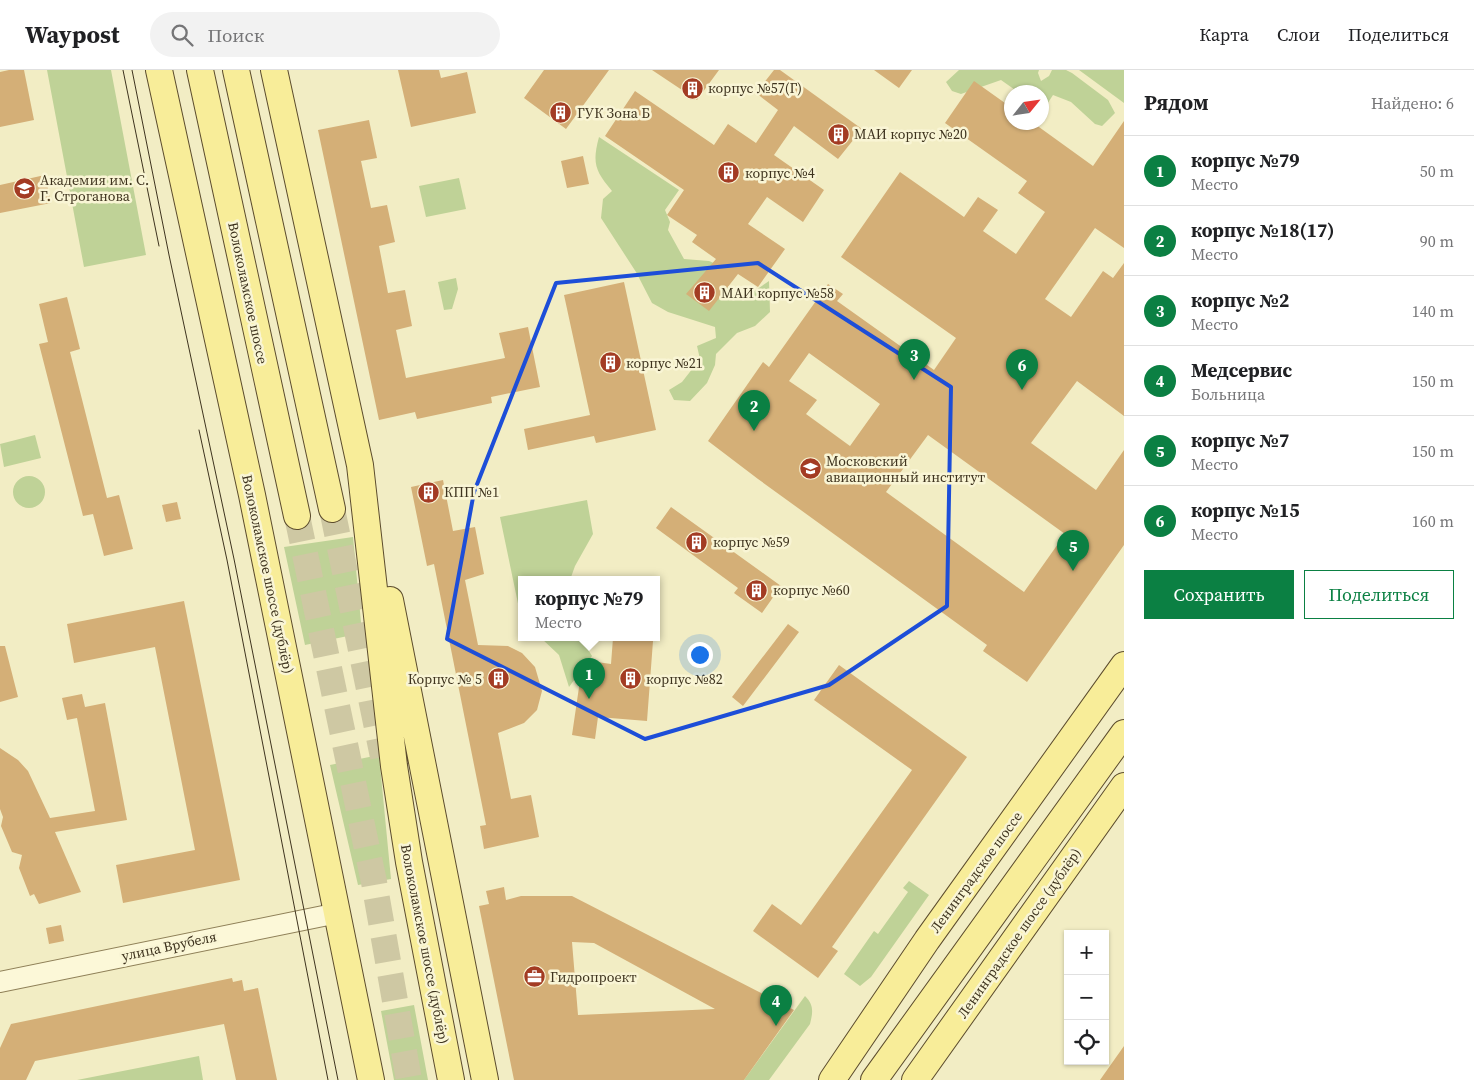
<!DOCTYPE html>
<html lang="ru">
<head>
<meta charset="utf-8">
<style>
	body { margin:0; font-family:"Source Serif 4",serif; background:#f2f2f2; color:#202124 }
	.controls { position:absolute; right:15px; bottom:15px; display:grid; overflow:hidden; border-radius:0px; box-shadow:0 1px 4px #0004 }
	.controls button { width:45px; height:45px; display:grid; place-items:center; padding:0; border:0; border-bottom:1px solid #e0e0e0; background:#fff; color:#202124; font:25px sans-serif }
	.compass { position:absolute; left:1004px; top:15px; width:45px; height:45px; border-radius:50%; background:#fff; box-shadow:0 1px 4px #0004; rotate:60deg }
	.you { position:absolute; left:699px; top:584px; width:18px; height:18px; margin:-12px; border:4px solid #fff; border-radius:50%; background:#1a73e8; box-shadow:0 0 0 8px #1a73e833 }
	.badge { display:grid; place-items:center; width:32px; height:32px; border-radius:50%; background:#0b8043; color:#fff; font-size:16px; font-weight:700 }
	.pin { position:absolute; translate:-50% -41px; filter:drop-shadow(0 1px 2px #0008) }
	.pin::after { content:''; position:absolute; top:26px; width:18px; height:15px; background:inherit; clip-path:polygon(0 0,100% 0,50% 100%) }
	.popup { position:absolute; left:518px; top:506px; width:142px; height:65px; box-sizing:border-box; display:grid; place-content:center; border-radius:0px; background:#fff; filter:drop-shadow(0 1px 4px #0005); font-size:16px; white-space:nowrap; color:#757577 }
	.popup b { font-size:19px; color:#202124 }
	.popup::after { content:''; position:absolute; left:50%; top:100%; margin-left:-10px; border:10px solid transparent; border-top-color:#fff }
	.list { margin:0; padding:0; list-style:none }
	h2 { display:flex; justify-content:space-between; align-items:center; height:65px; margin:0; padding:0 20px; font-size:21px }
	h2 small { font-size:16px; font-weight:400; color:#757577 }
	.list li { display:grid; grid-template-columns:32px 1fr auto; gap:15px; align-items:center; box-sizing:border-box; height:70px; padding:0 20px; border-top:1px solid #e0e0e0 }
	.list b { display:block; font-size:19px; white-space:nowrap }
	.list p { margin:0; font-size:16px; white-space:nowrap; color:#757577 }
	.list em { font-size:16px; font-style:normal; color:#757577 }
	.actions { display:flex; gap:10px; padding:15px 20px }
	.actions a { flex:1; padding:11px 0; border:1px solid #0b8043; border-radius:0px; text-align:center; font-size:18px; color:#0b8043 }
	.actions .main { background:#0b8043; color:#fff }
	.icon { flex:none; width:28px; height:28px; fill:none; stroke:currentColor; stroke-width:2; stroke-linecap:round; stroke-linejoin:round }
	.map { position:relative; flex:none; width:1124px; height:1010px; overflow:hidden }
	header { display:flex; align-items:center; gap:30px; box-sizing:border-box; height:70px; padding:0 25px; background:#fff; border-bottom:1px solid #e0e0e0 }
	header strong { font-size:24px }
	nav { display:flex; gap:28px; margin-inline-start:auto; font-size:18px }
	.search { width:350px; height:45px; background:#f2f2f2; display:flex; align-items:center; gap:12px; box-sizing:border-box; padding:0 18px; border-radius:28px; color:#757577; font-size:19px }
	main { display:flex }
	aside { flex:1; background:#fff }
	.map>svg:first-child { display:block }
	.green { fill:#bfd297 }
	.building { fill:#d4af77; fill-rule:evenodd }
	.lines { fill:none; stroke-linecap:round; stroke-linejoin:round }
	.major-tunnel { stroke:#cec8a3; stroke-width:26; stroke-dasharray:26 13; stroke-linecap:butt }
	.minor-casing { stroke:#8f8058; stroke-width:22 }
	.major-casing { stroke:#5c4c2d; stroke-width:28 }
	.minor { stroke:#fcf8d8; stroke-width:20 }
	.major { stroke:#f8ed99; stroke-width:26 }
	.tram { stroke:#3e331e; stroke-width:1 }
	.marked { fill:none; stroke:#1d4ed8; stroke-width:4; stroke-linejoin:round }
	.labels { text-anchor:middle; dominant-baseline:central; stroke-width:5; stroke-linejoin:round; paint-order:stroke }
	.poi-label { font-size:14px; fill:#3e331e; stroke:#f9f5d5; text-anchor:start }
	.street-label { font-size:14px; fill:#3e331e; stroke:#f9f5d5 }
</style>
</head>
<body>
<header>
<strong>Waypost</strong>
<div class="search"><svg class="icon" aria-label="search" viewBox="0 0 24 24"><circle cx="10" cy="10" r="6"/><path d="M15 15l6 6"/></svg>Поиск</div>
<nav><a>Карта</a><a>Слои</a><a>Поделиться</a></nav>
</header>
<main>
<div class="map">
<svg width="1124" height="1010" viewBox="0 0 1124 1010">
	<rect width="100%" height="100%" fill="#f2edc4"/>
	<path class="green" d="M47,0H111L146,185L84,197Z
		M959,0H1039L1038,3L1041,11L1049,6L1052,0H1066L1072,3L1108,30L1115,43L1102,56L1095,54L1071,32L1053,25L1044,39L1042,38V22H1018L1001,10L961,24L952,21L946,12Z
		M1079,0H1124V33Z
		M599,67L679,120L665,140L670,152L668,160L684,189L709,191L723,197L731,228L747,226L769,211L770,242L755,256L737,263L716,284L715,295L707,313L690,331L674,330L669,320L682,312L700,289L697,276L716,268L715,257L668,242L652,233L636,202L601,148L603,129L612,121C595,101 592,93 599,67Z
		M459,108L466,139L426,147L419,116Z
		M456,208L458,219L452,239L444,240L438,212Z
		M35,365L41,388L4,397L0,374Z
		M13 422a16 16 0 1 1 32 0a16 16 0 1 1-32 0Z
		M587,430L593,464L575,496L570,510H522L521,548L500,447Z
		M353,467L362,563L305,575L284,477Z
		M541,568H581L592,586L569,617L559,585Z
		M379,685L391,809L358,815L330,695Z
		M909,811L929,825L871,907L860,916L844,904L874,861L878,864L908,822L903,818Z
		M805,926C814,935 813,942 810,954L769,1010H744Z
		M414,935L428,1010H394L381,941Z
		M199,986L203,1010H77Z"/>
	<path class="building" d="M9,0H24L34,50L0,57V2Z
		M398,0H439L441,8L467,2L476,43L411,57Z
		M544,0H609L566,59L524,28Z
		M652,0H719L697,30Z
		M774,0H780L862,59L838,89L794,56L774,85L824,120L803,152L767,127L748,154L785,179L758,217L738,204L709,241L686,224L716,189L692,172L697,165L667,145L684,120L605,66L635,21L714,75L728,54L756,73L778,40L756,23Z
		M874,0H912L899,18Z
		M974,11L1012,38V52H1032L1093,96L1124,51V178L1095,158L1045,229L1071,247L1103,201L1113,208L1124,193V346L1077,311L1031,373L1096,420L1124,380V475L1027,612L983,581L987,575L758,409L708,371L763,292L769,297L828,214L843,224L837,231L934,300L956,268L841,187L900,102L964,147L978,127L998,140L983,161L1016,184L1045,142L1018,123L1027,111L945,53ZM809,283L880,334L850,376L806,344L817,330L789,311ZM928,365L1065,464L1024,522L886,422Z
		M369,50L377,88L361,91L371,138L387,135L395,172L379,176L388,223L405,220L412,256L396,260L406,308L505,288L499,263L528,257L540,317L491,327L492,333L417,349L415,342L379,350L318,60Z
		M583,86L589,114L567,118L561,91Z
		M45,105L51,133L0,143V115Z
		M624,212L656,360L596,373L594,366L528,380L524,359L590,345L564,225Z
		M67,227L80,279L70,282L107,428L119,425L133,479L104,486L93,444L83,446L39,274L48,272L39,234Z
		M443,410L453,461L475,457L484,504L465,510L478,575L508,576L522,583L535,597L542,621L537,640L524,653L498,663L511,729L531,725L539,767L484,779L480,756L486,755L434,494L427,496L411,417Z
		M177,432L181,449L166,452L162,435Z
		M671,437L781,516L762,543L734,523L738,518L656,458Z
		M184,531L240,810L123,833L116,795L195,780L155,577L74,593L67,554Z
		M788,554L799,562L743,636L732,627Z
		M613,568L653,571L647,651L598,647L595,669L572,665L583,590L611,594Z
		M0,576H5L18,627L0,632Z
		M839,595L967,687L832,877L838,881L818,908L753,861L772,834L801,855L912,700L814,630Z
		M82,624L85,637L105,633L127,750L55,762L81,822L39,834L34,824L30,826L19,798L22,785L12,782L1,756L3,747L0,739V678L18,690L28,701L50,748L95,741L77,648L67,650L62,628Z
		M504,817L506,830L521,826H572L794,940L744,1010H514L479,836L489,834L486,821ZM572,872L594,873L715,939L578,945Z
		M61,855L64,871L49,874L46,858Z
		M232,908L233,912L242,910L244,921L258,918L277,1010H236L224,954L35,991L26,1010H0V978L11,954Z
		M1124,976V1010H1100Z"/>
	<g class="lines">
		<path class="major-tunnel" d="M332,439L383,687
			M297,446L374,812L409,1010"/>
		<defs>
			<path id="minor" d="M0,912L338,843"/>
			<path id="major" d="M159,0L252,425L371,1010
				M200,0L297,446
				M236,0L332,439
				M274,0L360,395L394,696L409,792L451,1010
				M390,530L485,1010
				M832,1010L927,870L1124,595
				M874,1010L1124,663
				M915,1010L1124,716"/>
		</defs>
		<use href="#minor" class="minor-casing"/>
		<use href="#major" class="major-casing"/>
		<use href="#minor" class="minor"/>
		<use href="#major" class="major"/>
		<path class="tram" d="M123,0L159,176
			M132,0L169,185L234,489L338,1010
			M199,360L227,490L328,1010"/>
	</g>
	<path class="marked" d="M758,193L951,317L947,536L829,615L645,669L447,569L474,422L556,213Z"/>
	<defs>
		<symbol id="building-disc" viewBox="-11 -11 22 22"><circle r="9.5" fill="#a33b23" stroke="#f9f5d5"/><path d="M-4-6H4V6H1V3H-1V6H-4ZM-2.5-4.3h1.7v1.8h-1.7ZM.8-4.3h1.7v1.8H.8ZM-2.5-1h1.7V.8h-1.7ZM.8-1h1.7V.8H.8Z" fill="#fff"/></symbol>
		<symbol id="university-disc" viewBox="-11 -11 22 22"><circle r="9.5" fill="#a33b23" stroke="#f9f5d5"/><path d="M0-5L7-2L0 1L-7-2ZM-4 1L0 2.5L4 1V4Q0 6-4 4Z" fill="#fff"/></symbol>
		<symbol id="office-disc" viewBox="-11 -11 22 22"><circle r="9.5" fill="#a33b23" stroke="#f9f5d5"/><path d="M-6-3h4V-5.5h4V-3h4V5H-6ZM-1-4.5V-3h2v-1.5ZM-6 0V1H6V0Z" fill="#fff"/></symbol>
	</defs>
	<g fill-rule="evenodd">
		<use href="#building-disc" x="680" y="6" width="25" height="25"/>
		<use href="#building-disc" x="548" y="30" width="25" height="25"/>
		<use href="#building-disc" x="826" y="52" width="25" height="25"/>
		<use href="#building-disc" x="716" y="90" width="25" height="25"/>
		<use href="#university-disc" x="12" y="106" width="25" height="25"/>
		<use href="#building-disc" x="692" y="210" width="25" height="25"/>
		<use href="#building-disc" x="598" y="280" width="25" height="25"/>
		<use href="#university-disc" x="798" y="386" width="25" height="25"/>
		<use href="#building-disc" x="416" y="410" width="25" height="25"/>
		<use href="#building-disc" x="684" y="460" width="25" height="25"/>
		<use href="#building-disc" x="744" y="508" width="25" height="25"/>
		<use href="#building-disc" x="486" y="596" width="25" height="25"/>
		<use href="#building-disc" x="618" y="596" width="25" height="25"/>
		<use href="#office-disc" x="522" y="894" width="25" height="25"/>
	</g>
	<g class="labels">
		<g class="poi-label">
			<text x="708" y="18">корпус №57(Г)</text>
			<text x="577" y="43">ГУК Зона Б</text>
			<text x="854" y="64">МАИ корпус №20</text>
			<text x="745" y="103">корпус №4</text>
			<text x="40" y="110">Академия им. С.<tspan x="40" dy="16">Г. Строганова</tspan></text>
			<text x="721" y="223">МАИ корпус №58</text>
			<text x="626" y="293">корпус №21</text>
			<text x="826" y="391">Московский<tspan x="826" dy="16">авиационный институт</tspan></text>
			<text x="444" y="422">КПП №1</text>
			<text x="713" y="472">корпус №59</text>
			<text x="773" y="520">корпус №60</text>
			<text x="482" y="609" text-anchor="end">Корпус № 5</text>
			<text x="646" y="609">корпус №82</text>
			<text x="550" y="907">Гидропроект</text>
		</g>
		<g class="street-label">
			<text transform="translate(248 223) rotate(78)">Волоколамское шоссе</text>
			<text transform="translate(268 504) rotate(78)">Волоколамское шоссе (дублёр)</text>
			<text transform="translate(976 802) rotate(-54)">Ленинградское шоссе</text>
			<text transform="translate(1019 863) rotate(-55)">Ленинградское шоссе (дублёр)</text>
			<text transform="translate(425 874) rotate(79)">Волоколамское шоссе (дублёр)</text>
			<text transform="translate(169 876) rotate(-12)">улица Врубеля</text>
		</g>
	</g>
</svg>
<div class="controls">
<button>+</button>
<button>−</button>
<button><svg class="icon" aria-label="locate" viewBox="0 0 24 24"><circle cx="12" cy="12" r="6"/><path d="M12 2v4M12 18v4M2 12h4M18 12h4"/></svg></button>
</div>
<svg class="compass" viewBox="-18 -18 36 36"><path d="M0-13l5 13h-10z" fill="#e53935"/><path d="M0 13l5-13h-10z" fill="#757577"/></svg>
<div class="you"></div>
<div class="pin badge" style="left:589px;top:629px">1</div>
<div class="popup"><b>корпус №79</b>Место</div>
<div class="pin badge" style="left:754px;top:361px">2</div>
<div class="pin badge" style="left:914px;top:310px">3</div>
<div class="pin badge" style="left:776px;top:956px">4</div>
<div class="pin badge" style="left:1073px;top:501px">5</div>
<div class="pin badge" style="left:1022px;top:320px">6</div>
</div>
<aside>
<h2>Рядом<small>Найдено: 6</small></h2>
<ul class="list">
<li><span class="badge">1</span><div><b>корпус №79</b><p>Место</p></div><em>50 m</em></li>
<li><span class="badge">2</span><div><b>корпус №18(17)</b><p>Место</p></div><em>90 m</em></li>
<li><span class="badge">3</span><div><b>корпус №2</b><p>Место</p></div><em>140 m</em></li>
<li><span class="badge">4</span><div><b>Медсервис</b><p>Больница</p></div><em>150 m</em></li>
<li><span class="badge">5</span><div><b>корпус №7</b><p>Место</p></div><em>150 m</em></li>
<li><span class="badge">6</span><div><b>корпус №15</b><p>Место</p></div><em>160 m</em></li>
</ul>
<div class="actions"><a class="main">Сохранить</a><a>Поделиться</a></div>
</aside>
</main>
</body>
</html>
